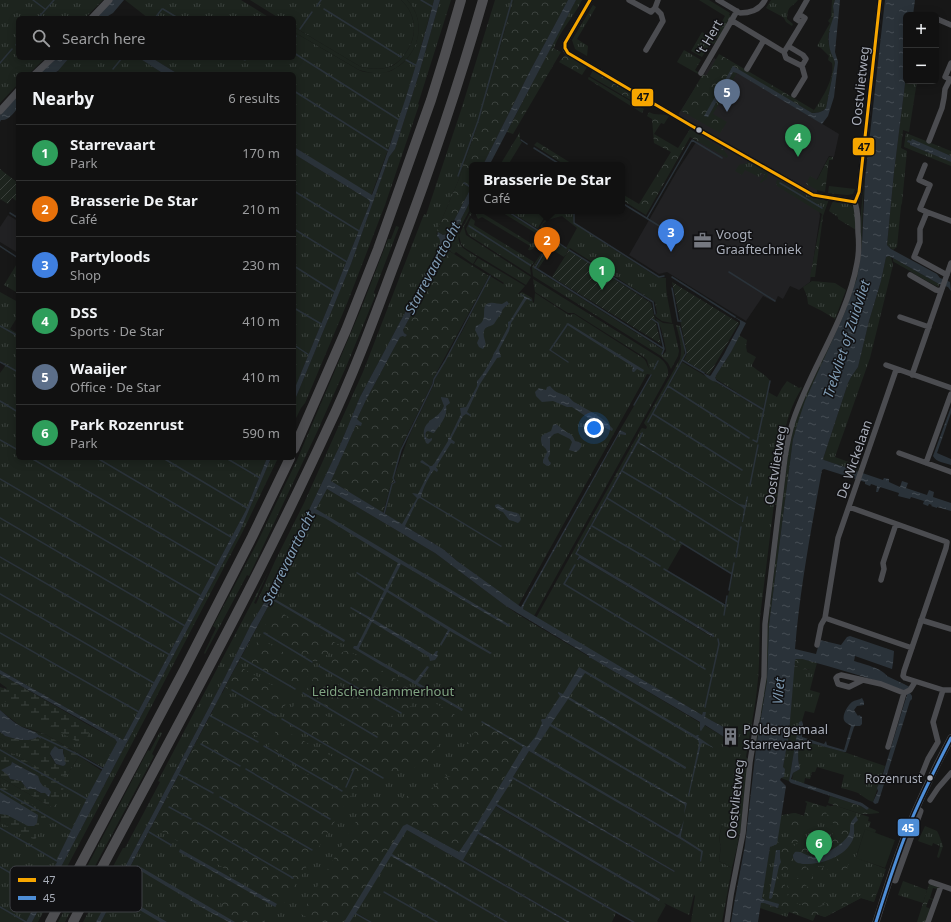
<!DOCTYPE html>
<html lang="en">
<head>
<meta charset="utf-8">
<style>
	body { margin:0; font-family:"Noto Sans",sans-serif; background:#1e1f1f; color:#f1f3f6 }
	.controls { position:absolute; right:12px; top:12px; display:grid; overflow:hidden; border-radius:6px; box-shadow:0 2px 10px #0003 }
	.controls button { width:36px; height:36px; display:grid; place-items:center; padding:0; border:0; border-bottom:1px solid #303131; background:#111; color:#f1f3f6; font:20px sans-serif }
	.you { position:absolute; left:594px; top:428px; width:14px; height:14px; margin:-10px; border:3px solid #fff; border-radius:50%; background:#1a73e8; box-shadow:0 0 0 6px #1a73e833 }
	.badge { display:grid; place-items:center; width:26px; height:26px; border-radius:50%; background:#757880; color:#fff; font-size:13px; font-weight:700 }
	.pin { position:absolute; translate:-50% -33px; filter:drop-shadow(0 1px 2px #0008) }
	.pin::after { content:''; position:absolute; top:21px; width:14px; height:12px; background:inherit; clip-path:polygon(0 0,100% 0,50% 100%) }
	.popup { position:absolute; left:469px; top:162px; width:156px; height:52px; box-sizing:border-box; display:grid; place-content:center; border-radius:6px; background:#111; filter:drop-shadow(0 1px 3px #0005); font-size:13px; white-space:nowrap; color:#9c9d9f }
	.popup b { font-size:15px; color:#f1f3f6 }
	.popup::after { content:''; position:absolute; left:50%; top:100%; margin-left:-8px; border:8px solid transparent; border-top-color:#111 }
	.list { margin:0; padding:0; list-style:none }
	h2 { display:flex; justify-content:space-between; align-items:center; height:52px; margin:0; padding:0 16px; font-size:17px }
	h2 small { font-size:13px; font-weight:400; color:#9c9d9f }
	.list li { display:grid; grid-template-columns:26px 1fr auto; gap:12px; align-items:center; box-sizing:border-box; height:56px; padding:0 16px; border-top:1px solid #303131 }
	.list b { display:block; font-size:15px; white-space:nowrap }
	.list p { margin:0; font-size:13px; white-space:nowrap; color:#9c9d9f }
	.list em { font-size:13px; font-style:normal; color:#9c9d9f }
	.icon { flex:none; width:22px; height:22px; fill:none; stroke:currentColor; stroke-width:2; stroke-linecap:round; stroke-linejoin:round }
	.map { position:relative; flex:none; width:951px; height:922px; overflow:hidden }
	.search { position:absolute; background:#111; box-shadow:0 2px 10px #0003; left:16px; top:16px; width:280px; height:44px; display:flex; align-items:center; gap:10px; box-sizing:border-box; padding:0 14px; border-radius:6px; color:#9c9d9f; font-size:15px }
	.panel { position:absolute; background:#111; box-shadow:0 2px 10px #0003; left:16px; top:72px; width:280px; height:388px; border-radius:6px }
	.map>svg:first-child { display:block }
	.built { fill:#212123 }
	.grass { fill:url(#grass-tufts); fill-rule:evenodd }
	.forest { fill:url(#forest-crowns) }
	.wetland { fill:url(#wetland-marsh); fill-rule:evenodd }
	.garden { fill:url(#garden-furrows) }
	.pitch { fill:#1d241e }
	.water { fill:url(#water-ripples) }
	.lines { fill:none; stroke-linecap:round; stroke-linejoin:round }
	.stream { stroke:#2a3239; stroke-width:1.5 }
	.minor { stroke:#4b4c50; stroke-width:5.5 }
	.tertiary { stroke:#4b4c50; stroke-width:7 }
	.motorway { stroke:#4e4e51; stroke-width:10 }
	.bus-1-casing { stroke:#111113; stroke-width:6 }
	.bus-2-casing { stroke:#111113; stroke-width:6 }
	.bus-1 { stroke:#f7a600; stroke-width:3 }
	.bus-2 { stroke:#4d8dd6; stroke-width:3 }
	.bus-dot { fill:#a8adb8; stroke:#111113; stroke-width:1.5 }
	.labels { text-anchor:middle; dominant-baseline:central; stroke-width:3; stroke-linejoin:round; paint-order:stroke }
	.bus-label { font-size:12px; fill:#a8adb8; stroke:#111113; text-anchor:end }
	.street-label { font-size:13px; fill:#a8adb8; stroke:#111113 }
	.poi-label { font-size:13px; fill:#a8adb8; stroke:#111113; text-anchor:start }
	.park-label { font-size:13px; fill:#7fa381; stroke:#111113 }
	.water-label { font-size:14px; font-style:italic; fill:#7f9bb3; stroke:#111113 }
	.key { fill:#111113; stroke:#3e4045; stroke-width:1 }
	.key-label { font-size:11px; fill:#a8adb8 }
	.line-badge { stroke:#111113; stroke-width:1.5 }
	.badge-label { font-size:11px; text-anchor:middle; font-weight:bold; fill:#fff }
	.pale-badge-label { font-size:11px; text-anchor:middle; font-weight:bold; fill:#111 }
</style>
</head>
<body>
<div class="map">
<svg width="951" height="922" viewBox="0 0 951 922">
	<defs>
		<pattern id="grass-tufts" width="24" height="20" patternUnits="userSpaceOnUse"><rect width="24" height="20" fill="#1d241e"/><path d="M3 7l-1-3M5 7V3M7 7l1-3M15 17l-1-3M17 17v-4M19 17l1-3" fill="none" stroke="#3b413d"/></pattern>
		<pattern id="forest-crowns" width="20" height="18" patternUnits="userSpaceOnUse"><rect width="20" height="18" fill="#1d241e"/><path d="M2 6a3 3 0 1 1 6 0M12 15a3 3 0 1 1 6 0" fill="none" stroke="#3b413d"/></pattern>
		<pattern id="wetland-marsh" width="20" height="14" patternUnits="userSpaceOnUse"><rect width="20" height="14" fill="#1d241e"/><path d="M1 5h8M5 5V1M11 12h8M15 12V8" fill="none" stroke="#3b413d"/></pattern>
		<pattern id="garden-furrows" width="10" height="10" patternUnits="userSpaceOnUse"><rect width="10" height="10" fill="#1d241e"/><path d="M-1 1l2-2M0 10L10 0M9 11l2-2" fill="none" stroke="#3b413d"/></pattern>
		<pattern id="water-ripples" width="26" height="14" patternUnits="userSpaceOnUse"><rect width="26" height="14" fill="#2a3239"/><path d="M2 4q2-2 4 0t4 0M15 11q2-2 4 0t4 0" fill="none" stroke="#464d54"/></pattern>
	</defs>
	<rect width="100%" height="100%" fill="#171717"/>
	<path class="built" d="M714,58L839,134L834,157L829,156L816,181L820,216L810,282L799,290L790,286L783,299L778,296L775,302L763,296L746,321L667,272L659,274L629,255L677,171L702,133L676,118Z
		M8,215L18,221V253L0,242V227Z"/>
	<path class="grass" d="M0,0H103L85,18H18V58H45L29,74H18V84L0,103Z
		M125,0H241L270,18H148Z
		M250,0H401C416,13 418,35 407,51C403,57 398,63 391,66C382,70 370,69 361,67L294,27V18H279Z
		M407,0H434L416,65L400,117L371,196L294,147V74H178L152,58H294V32L359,70C361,71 363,72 365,72C369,73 387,72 391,71C393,70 396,67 399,66C420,51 426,19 407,0Z
		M440,0H451L418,104L419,105L385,205L348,301L305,403L301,408L294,422V402L351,264L389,157L395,149L418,77Z
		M495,0H514L475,132L459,179L436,233L441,241L440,247L360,397L341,443L267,598L251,624L225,677L96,922H83L123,848H125L160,782L158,781L268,572L254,603L256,604L275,561L304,503L363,372L424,214L426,215L462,107Z
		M576,0H582C574,17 560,30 554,48L551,47Z
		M699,0H709L730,13L729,15L731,16L718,39L714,36L725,16Z
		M771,0H798C791,9 788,4 787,19L793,24L792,26L786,22L784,18L781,16L766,8Z
		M832,0H835L833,6L834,15L830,31C824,40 833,53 835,63L826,108L821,112L812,113C821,100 835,79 832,63L828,60L829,56L821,48L817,46L830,23L828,21L831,17Z
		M593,5L596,7L577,39L588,46L587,56L575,49L572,40Z
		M702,32L717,41L714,44L711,43L702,57L691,51Z
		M684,50L701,60L695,70L699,73L698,74L677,62Z
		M69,58H139L164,74H61L58,71Z
		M906,76V81H917L909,132L903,130L901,148L907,151L902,203L901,206L897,247L893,250L887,245L894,172Z
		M520,132V141L522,142L508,165H500Z
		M906,133L951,151V156L912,140L911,142H907L910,143V145L951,162V166L904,147V146Z
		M294,154L369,200L370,203L333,295L294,390Z
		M867,157C865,172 864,187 863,202C862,228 863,253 857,278C852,299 842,318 834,338C819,371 803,404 793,439L769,625L767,681L756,746H755L768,624L788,454C791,438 794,423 800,408L840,321L861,244V211Z
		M748,161L768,173L767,178L761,183L760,182L765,175L762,173L759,177L745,170L742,175L735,171L739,165L747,163Z
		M777,179L806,195L828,201V202L823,216L822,214L777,186L776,183Z
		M829,186L855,189L853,194L847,195L828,193Z
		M472,198C472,201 472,204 471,207C466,219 451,236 463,248C467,251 472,254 477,257L473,264L456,252L454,254L450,251L451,249L448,247L447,246Z
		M833,202C841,203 850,202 855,209L856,230L838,219V217L829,211L832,203Z
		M472,209V211H473L464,227L466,235L531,277L526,285L465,248L461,244L459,235Z
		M478,211H484L482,213L532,244L534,240L536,242C536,246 533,251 528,250L530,246L482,217L478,219L476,215Z
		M500,211H505L544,235L545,233L509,211H548L538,228L548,234L545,237H542Z
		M551,211H560L565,214L568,211L574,215L573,223L657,277L666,278C665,292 670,308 672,323L662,321L655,316L657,313L655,302L570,248L569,249L564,257L543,244L551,232V236L550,238L551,240L548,245L550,246L553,242H555L566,248L577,228L562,216C554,218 547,219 542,225L545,230L540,227Z
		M471,218L475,221L474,225L534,262L530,267L531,275L470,236L468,234L466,229Z
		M396,226L399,227L374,292V293L376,294L346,367L317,432L249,576L247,575L205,654L204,653L216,628L213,626L256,545L297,460L361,309L388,239H391Z
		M543,251L548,254L538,269L537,267L545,254V253H543L534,267L535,269L663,350V351L662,354L663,355L666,351C665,344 662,329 659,324C658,322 656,320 655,318L663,323L673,324L679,351L678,356L671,369L668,363L661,356L533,276L532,267Z
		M889,256L891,257L893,265L870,358L835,457L857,465L859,468L857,471L824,460L823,459L848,383L851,377L858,367L869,321L881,281L886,257Z
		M478,258L525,286L518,294H519L522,292L532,298L533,302L534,303L535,293L569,315L574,314L643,358C648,362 646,367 652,371L649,368L647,360L644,357L574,313H568L535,292L533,279L660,358C666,363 669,368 668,375L534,616L523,609L524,605L619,434L625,435L626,433L620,430L652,375L647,374L518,606L457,561L443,549L385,514L392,485L396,482L394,477L409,436L434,384L435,379L464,328L490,276L503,284L504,283L474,264Z
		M893,258L939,284L938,287L916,275L910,271L894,262L893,261Z
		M18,262V293L4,285Z
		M812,281L835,283L846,290L835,319L822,311L808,304L807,296L803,287Z
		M0,292L18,302V316L10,329L18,334V458H267L246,510L123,740L0,670V557L47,584L0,556V373L6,365L0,361Z
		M676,325L680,326C680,336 686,346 684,356L652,416L682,362L764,411L768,392L777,397L782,388L787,381L799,388L801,387L802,388C782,418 781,457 776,492L778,493L779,495L776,497L775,500L777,502V505L774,504L760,617C759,638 760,658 758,679C756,705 750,731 746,757L748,759L740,835L722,826C720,832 718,840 721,846L719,861L732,868L722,922H691L695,896L694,895L689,915L664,903L666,905L657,921L658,922H635L479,832L495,806L659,901L660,899L496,804L512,778L674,872L675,871L513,777L529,751L607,796L528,749L462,858L478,834L616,913L612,922H570L462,859L407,830L567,922H508L392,855V856L505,922H372L357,913L369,922H101L271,601L273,598L301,541L315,509L327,489L435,553L506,606L519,615L724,737L723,744L730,748L737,737L729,732V730L705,717L703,712L702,715L536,618L641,429L642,428L646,429L647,427L644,423L680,359C683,348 679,336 676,325ZM642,432L638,443L577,553L714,635L712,637L580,558L579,560L577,559L579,556L575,554ZM683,543L733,574L726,605L667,571ZM628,806L677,835L679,834L682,825L680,835L681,837L702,851L700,861L701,852L682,840L627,808Z
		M739,335L747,340L746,346L747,352L756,357L752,365V366C758,371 766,375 770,381L763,409L716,379L715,377L731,352Z
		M271,458H278L243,531L114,778L38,922H32L110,774L240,531Z
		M794,665L807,670L810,669L815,670L810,690L820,693L814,713L805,711L802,721L799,724L789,781L781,778L784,777L783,767L789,734Z
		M0,695L83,744L92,727L115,739L117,742L104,767H102L45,734L20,726L0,710Z
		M160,732L162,733L152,754L154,756L65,922H58L148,750L150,751Z
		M0,738L67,775L79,756L102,771L88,797L57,859V862L26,922H0V818L1,823L0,777L49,806L54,807L24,760L0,747Z
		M800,740L844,752L885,766L873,802C867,800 863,796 858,793C852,791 847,789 841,788L844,775L817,767L815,772H812L810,779L805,778L804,784L792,780L793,773L800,769C797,758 798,750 800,740Z
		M808,803L828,809L834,805L869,817L868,821L871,822L869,827L876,830L875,833L865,830L856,857L886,869L874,902L861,898L825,917L816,914L813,921L789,912L787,917L760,908L761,903H764L782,910L761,899L770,847H771L778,816L795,813L804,816Z
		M925,826L937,831L939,835L943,846L939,858L937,857L940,846L933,843L932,846L918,841Z
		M903,881L927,890L923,903L898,895Z"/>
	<path class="forest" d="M514,0H568L529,73L483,165H472V186L447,234L443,235L438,232L437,234L436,233L459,179L475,132Z
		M551,47L561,52L513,134L507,132Z
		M719,54L814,110L812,113L733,67L708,117L733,72L737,73L713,114L727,122L720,133L681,111L703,74L706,76Z
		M567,55L587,67L582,75L559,62L564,56Z
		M593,70L648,103L644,108L590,76Z
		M589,77L644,109L642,113L588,79Z
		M649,112C656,116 662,113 669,116L664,124L661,123L654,134L678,148L690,129L724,150L728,156L727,158L690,137L646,215L622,200V194L639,204L671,152L654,143L652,119L647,116Z
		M537,142L574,165H565L534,145Z
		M829,157H833V160H829L825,192L817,190L806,184L810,176L817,180Z
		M822,214L823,216L815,277H810Z
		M446,249L489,276L433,379L432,384L402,445L393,477L394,481L391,484L383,513L331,481L356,425L361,426L357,419L366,400L400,337L407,335L404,333L403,330Z
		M274,609L341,646L315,662L262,631Z
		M259,638L312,669L300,691L248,661Z
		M347,650L418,692C414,701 411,709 402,713L320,665V663Z
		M796,659H802L817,663L815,670L801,669L798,666L794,665L795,660Z
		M237,665L291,696L277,718L225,687Z
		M317,672L394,717L381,737L386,740L397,722L412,714L418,706L423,696L457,716L426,764L370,780L359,785L355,789L284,903L152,826L210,716L320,782L322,778L268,746L278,727L335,758L338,752L284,721L298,699L352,731L356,723L304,694Z
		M221,693L274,724L263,740L213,710Z
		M481,722L523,747L473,831L459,853L407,824L402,827L344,922H315L301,914L364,808L371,804L411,795L434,808L435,806L412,794C427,790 436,789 446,776L451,780L453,778L446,775Z
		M830,796L861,806L867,810L869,808L879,812V813L869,814H861L828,803Z
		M806,801L826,807L827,805L833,807L825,815L806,823L795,830L783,828L785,819L781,818L782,815L795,813L804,816L807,803L805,802Z
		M834,807L856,814V816L851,822L848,836L840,844L829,851L826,843V840C828,837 832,836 833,833C838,825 831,819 824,817L830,813Z
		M799,829L803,838L789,847L784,841Z
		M809,838C821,837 825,840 827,852L815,857L794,853C787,871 821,862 828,859L829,864C824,868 816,865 810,866C803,868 798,874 791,873L789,868L791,848L804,839Z
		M778,839L781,840L782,839L783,840L776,847V848L783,842L784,843L790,850L787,873L778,872L779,866L781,862L780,858V850L770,847L777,844Z
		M840,858H844L849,860L845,879L844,880L831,870L830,866L831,863L836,859Z
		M809,867H822L828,870H817L813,871C812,878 814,883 816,890C808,887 803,880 796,875Z
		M777,874L782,875C785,881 785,889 788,896C790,900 795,902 798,904C813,914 816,908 830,902L833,903H836L848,889H852C853,890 853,892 854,893C857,897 862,896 865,893L876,894L874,902L861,898L825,917L816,914L813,920L778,908L779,904L770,901V899L772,898Z
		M798,878L811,890L819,893L826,902C812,913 803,907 791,897L790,895L786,882Z
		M929,884L938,887L937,889L933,888L930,898L933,899V900L929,899L926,907L931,909L926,922H917Z
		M223,888L232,890L254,905L263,914L265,922H239L227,915L217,896L219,892Z"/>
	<path class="wetland" d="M0,674L92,727L83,745L1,699L0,695V687L6,689L7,688L0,683Z
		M30,730L45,734L79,754V756L67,775L62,777L0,738V732L3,734L5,736C18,739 26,743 38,737L40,738V736ZM55,746L59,749H63L64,761L63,766L56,764L50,755Z
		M0,747L62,780C67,789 59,799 54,807L49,806L0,777ZM12,762L38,776L40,782L43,786L48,788L49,797L45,793H40L34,789H27L21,781L10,779L8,775L2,770L11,765Z
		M0,785L43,811L46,818L35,840L1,823L0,814L7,815L28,826L38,816L0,792Z"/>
	<path class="garden" d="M0,169L18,183V202L12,198L8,204L0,199Z
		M569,250L651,303L661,344L552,277Z
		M672,282L739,323L709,375L684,360L687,353Z"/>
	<path class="pitch" d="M401,0H407C429,22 418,59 390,71C380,75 369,73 359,70L294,32V27L361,67C370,69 382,70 392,66C398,63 403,57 407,51C418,35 416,13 401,0Z
		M722,825L739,836L737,848L732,868L719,861L721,846C718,840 720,832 722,825Z
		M865,829L895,840L885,868L856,858Z"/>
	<path class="water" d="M112,0H124L113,13L108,16L109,18H96Z
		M434,0H440L418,77L395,149L389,157L351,264L294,402V390L333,295L370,203L369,200L294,154V147L372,195C396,131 417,66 434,0Z
		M568,0H576L491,162L489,165H483L529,73Z
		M835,0H840L835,52L838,62L834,97L828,116L822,124L737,73L733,72L708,117L704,116L733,66L812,113C818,113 823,112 826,108L835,63C834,59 833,57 831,53C829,47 828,39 829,33L830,31H829L834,15L833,6Z
		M885,0H915L913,15H906V76L894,172L887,245L891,249L937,274L940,278L950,282L951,291L948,287L939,284L893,258L889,256L886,257L881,281L869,321L858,367L851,377L848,383L823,459L824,460L883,480L884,478L889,479V482L900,487L902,481L908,483L906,488L927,495L929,490L934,492L933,497L951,503V511L937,507V508L931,506L932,505L929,504L928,506L923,504L924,501L911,497L910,499L898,496L899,493L880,487L878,492H876L877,486L871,484L870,486L865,484V482L824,469L822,470C811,530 800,588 795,649L816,654L820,640L841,645L847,637L850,636L894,651L893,663L892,669L855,656L854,661C863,664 882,668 887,676L910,687L906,690H903C870,678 836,668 802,659H796L795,660L789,734L783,767L785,769L784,777L781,778L780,780L786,786L777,844L770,847L762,898L765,900L779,904L778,908L764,903H761L758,922H731L734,904L745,845L756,748L767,681L769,625L793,439L799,419L805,401L845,312L857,278L860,261L862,244L865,179Z
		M55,58H69L58,71L52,74H39Z
		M139,58H152L178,74H164Z
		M18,95V108C13,113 9,121 1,120L0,122V115Z
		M912,139L951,156V162L910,145V143L907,142L908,140L911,141Z
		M472,186V198L461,219V222L458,224L447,244L448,247L451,249L450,250L446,249L403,330L404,333L407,335L405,337L403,336L400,337L366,400L357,419L359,421L362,423L361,426L356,425L331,481L402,524L417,498L412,493L418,494L430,470L429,467L420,462L422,460L430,466H432L434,464L448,441V438L450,437L461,414L460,408L466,407L477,386V381C481,378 493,358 494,353L496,350L508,327V322L510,321L524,298V297L520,294H521L532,300L531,301L527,299L526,300L511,323L509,331L499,350L501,357L497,358L480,384L467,412L471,415L470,416L466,414L463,416L451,439L455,442L454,444L451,443L436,467L438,470L437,472L434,470C428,478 423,488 421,497L502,546L501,547L420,498L418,499L405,526L443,549L457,561L521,607L620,430L626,433V435H625L619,434L524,605L523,609L702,715L703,712H706L705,717L729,730L724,737L705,725L701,731L700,730V722L591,658H589V656L506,606L435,553L327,489L316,509L510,625L509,627L401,564L388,590L492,653L490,654L450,631L441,646L440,644L448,630L387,592L373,619L433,655L436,651H438L437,654L438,656L435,660L430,661L429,657L372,622L359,648V649L415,681L416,680L427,666L429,667L418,683L463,709L462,711L381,665L353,648L354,646H357L370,620L350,608L351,607L371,618L384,591L356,573L357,572L385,589L398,563L325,518L314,513L301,541L273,598L345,640L344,642L274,601H271L229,679L101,922H96L225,677L251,624L267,598L341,443L360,397L440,247C440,242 441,239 437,236L438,232L443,235L447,234Z
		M507,301L509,304C507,305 505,307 504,308C501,311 503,310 501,314C499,316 496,321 494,324C490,327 485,326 484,331C482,339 489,342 483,349L479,347L477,343L479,338L475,330L476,326C479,325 482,323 483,320C486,314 481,304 490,303C493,302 498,304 502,304Z
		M733,316L746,323L731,352L715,377L717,382C711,381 707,378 703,373L710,376L711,375L724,354L727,348L740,324V321Z
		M568,323L644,370L643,372L637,369L634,372H633L632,371L633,367L632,366L566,324Z
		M550,386C556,394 561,393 569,397C571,399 573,402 576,403C589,411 603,417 613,429L612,431L597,424L572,407H567L553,401L542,402L536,396L535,392L539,388L546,390L547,387Z
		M441,397L448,398L450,403L446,406C448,417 440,424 434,433H433L428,431L426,432L425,436L427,438L429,439L432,438V440L428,444L426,443C423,436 422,428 429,422V421C436,417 441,413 444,406L441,398Z
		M951,407V413L937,453L951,459V465C945,463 936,462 933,456Z
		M556,424C559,426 561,428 564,430C569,435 572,432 575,441L579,442L581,444V447L579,450L576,452L569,450L572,442L570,439L558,433L554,434L550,438V454L548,458L549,461L551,463L550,465L547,466L543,463V460L547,452L546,449L542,445C539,434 543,435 551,431L553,425Z
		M642,432L643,433L639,442L739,504L745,505L747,496L748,497L743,522H742L744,509L742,507L638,443L577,553L714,635V637H713L580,558L578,560H577L579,556L575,554Z
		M267,458H271L240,531L110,774L32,922H26L57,862V859L88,796L117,742L115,739L0,674V670L123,740L246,510Z
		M498,504C502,506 504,510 509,511C513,512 515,512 519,514L521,519L520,521L518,523L513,521L509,520L503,512L500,511L495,507V505Z
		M579,667L696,736L697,735H699L698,737L714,748L703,743L701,744L689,796H688L699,744L698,740L585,673L569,697L686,767V768L685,769L568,699L551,724L684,802L687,803L684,814L685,806L684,804L550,726L534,751L677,835L679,834L684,820L681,835V837L703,851L701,862L700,861L701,852L682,840L529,751L513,777L675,871L674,872L513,779L497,804L660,899L659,901L496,806L479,832L635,922H632L616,913L478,834L463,860L570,922H567L407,830L392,854L508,922H505L391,856L356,913L372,922H369L355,914L350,922H344L403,826L407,824L459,852L473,831L523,747L481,722L482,721L527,747L536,736L542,723L541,720L542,719H545L560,696L558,693V692L563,694Z
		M910,693L912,696V699L910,701L879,800L878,803L875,804L873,802L878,791L877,788L879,784H880L905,701L907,695L906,694Z
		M862,698L864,702V705L857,706L854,710L858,716L859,715L862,717V724L860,726H855L854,727L846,752H844L800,740C798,750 797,759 800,769L793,773L791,779L862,803L869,808L867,810L861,806L791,783L789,781L799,722L802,721L803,724L802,737L824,744L826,741L827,745L844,750L851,726C849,724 845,723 844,720C842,715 848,705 852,702C855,700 859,700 862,698Z
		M0,710C6,715 13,722 20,726C27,730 38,730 41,739L38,737C26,743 17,739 5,736L3,734L0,732Z
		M55,746L59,749H63V753L65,759L64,760L66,763L65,765L63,766L56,764L50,754L51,751Z
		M12,762L38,776L40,782L43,786L48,788L51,792L49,797L45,793H41L34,789H27L21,781L10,779L8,775L1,770L11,765Z
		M0,792L38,815L37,823L34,826H28L7,815L0,814Z
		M856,816L858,820L854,824C854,830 855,838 851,843C843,857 822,864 806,864C802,864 798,864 795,861C793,859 793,857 793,855L795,852C802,850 808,858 816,857C825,855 843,844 848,836C853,828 846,826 856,816Z
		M180,849L277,904L275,907L179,852Z
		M776,850H780V858L781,862L779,866L772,898L770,899L769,898Z
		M137,865L235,922H229L208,911L136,868Z
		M121,895L167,922H160L119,898Z"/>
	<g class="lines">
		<path class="stream" d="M33,0L45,9
			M421,0L433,7
			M317,6L321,0
			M324,9L401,57
			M38,18L54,0
			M155,18L162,9H163L178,18
			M300,29L312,12
			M294,39L296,36
			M16,45L18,42
			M294,53L401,121
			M241,58L245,60
			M406,60L417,66
			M0,63L12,49
			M113,69L122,58
			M294,91L389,151
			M521,140L527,144
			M534,148L561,165
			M458,176L478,121L512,0
			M464,183L472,188
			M780,183L822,208
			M294,191L359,231
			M622,203L682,240
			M507,211L545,235
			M569,211L574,214V223L659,277L664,276
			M10,213L18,218
			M647,218L692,140L722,158
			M469,226L530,265
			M294,229L347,262
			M550,237L566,248
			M0,246L18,258
			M549,246L553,239
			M569,250L653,302L655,314
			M294,266L335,292
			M534,267L664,349
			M535,268L544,253
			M729,272L775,301
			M672,277L735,317
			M672,288L678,321H681
			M294,308L323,325
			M652,319L658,323L664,349L662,354
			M567,325L550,350L568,362
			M0,326L18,336
			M294,345L309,355
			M682,360L704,373
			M0,362L18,372
			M654,369L658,361
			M716,381L764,410
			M668,386L749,438
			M0,401L18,412
			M634,405L651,375
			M653,414L742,470
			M648,422L686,353L680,328
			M0,440L18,450
			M753,440L757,442L770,381
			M31,458L216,566
			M97,458L231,537
			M163,458L247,508
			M226,458L260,478
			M622,471L661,494
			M0,479L201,596
			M750,485L758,445
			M666,497L738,542
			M607,498L675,540
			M384,514L392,484L395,482L393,478L401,450L433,384L434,379L445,361L490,276
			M0,518L185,626
			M592,526L660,566
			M680,542L732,574
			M0,557L170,655
			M736,557L741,527
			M575,565L564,584L705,669
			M664,569L726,606
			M729,590L734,563
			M0,594L154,683
			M724,615L727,596
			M0,633L139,712
			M264,633L312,662
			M240,657L295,689
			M319,666L401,713
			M232,690L276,716
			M303,693L377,737
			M705,707L719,644L718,639
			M209,715L258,742
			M282,719L383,778
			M39,736L77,754L103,769
			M201,744L240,766
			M264,746L342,791
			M0,750L87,799
			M246,769L330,819
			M178,774L213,793
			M346,787L354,769
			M0,789L73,831
			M220,797L312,850
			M169,807L191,819
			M198,823L293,878
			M0,828L57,861
			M149,832L171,845
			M0,867L43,892
			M384,892L437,922
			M0,907L26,922"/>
		<path class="minor" d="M590,0L565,43C564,47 565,50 568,53L690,125L813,195L855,202
			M629,0L651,12L655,8
			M718,0L740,13C751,13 760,10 765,0
			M799,14L796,19L802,23
			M937,19L951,25
			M731,20L784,52
			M788,46L803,55L806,59L802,66L786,58L784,52Z
			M788,46L805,18L799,14L807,0
			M646,50L663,21L661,14L655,8L658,0
			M747,69L764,40
			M701,73L737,11
			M794,95L805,77L802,66
			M929,141L942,108L944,98L945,89L950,79L945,77L951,63
			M925,165L919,180L930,185L920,209L927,212L920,229V242L914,257L947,275
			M927,212L951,221
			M910,275L936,290L941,291
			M900,317L929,327
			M886,365L951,388
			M896,370L838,538L825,618L912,648
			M912,375L951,263
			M899,453L951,472
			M926,463L951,394
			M849,507L947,542L946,548L904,671L903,676L905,678L943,690H951
			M881,580L884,569L883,563L896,524
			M921,620L951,629
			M817,645L821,625L825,618
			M863,680L849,687L838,684L836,678L838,676L841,675L881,684L904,693L910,690L915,682
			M888,747L904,693
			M922,774L928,759L938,742L933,722L943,690
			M930,800L938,788L951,773
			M931,882L951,889
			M727,922L731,895L743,833L750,762L764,677L765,624L785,457C787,445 789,433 793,421C811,367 847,319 857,263C859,253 859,242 858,232C858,220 858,213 855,202L859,192L880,0
			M928,922L941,886"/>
		<path class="tertiary" d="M92,18L109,0
			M35,74L52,58
			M0,111L18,91
			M895,880L920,811
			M876,922C883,901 889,879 897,858C911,817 930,777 951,738"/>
		<path class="motorway" d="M294,449L346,330L378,249L431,100L445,55L461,0
			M50,922L184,670L252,537L290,458
			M73,922C159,759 250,597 327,430C352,378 372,324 392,270C426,181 457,91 483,0"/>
		<defs>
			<path id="bus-1" d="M590,0L565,43V48L568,53L690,125L813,195L855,202L859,192L880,0"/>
			<path id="bus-2" d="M876,922C886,890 896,858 909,826C921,796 936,767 951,738"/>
		</defs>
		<use href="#bus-1" class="bus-1-casing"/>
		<use href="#bus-2" class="bus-2-casing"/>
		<use href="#bus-1" class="bus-1"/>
		<use href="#bus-2" class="bus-2"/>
	</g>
	<defs>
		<symbol id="office-bare" viewBox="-9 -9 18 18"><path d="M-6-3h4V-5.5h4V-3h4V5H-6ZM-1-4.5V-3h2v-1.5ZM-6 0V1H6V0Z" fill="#757880" stroke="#111113" stroke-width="2.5" paint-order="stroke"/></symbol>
		<symbol id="building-bare" viewBox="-9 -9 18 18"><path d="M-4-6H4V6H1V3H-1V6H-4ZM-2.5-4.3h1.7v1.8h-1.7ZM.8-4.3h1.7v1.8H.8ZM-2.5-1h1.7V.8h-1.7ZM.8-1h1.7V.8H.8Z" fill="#757880" stroke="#111113" stroke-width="2.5" paint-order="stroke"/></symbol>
	</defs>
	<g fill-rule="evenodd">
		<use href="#office-bare" x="690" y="228" width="25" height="25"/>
		<use href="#building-bare" x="718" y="724" width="25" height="25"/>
	</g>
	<g class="bus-dot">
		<circle cx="699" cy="130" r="3.5"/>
		<circle cx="930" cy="778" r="3.5"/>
	</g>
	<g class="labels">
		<g class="bus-label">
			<text x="922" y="778">Rozenrust</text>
		</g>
		<g class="street-label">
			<text transform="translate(709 37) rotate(-60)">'t Hert</text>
			<text transform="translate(860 86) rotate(-84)">Oostvlietweg</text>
			<text transform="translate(854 459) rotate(-71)">De Wickelaan</text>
			<text transform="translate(775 465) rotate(-81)">Oostvlietweg</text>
			<text transform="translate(735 799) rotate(-84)">Oostvlietweg</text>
		</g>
		<g class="poi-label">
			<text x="716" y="234">Voogt<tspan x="716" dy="15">Graaftechniek</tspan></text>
			<text x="743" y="729">Poldergemaal<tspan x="743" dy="15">Starrevaart</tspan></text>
		</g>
		<g class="park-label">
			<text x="383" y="691">Leidschendammerhout</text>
		</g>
		<g class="water-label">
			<text transform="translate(432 268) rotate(-62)">Starrevaarttocht</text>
			<text transform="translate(846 339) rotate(-72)">Trekvliet of Zuidvliet</text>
			<text transform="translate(288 558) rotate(-64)">Starrevaarttocht</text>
			<text transform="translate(778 691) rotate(-85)">Vliet</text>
		</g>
	</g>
	<rect x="10" y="866" width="132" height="46" rx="6" class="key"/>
	<rect x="18" y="878" width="18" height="4" fill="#f7a600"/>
	<rect x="18" y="896" width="18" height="4" fill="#4d8dd6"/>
	<g class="key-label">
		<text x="43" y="884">47</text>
		<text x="43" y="902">45</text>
	</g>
	<g class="line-badge">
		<rect x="631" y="88" width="23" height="19" rx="4" fill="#f7a600"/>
		<rect x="852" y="137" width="23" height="19" rx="4" fill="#f7a600"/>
		<rect x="897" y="818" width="23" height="19" rx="4" fill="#4d8dd6"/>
	</g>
	<g class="badge-label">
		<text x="908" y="832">45</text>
	</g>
	<g class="pale-badge-label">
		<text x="643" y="101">47</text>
		<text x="864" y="151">47</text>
	</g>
</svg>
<div class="controls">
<button>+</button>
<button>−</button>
</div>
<div class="you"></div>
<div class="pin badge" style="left:602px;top:290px;background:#2e9e5b">1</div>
<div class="pin badge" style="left:547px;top:260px;background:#e8710a">2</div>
<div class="popup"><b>Brasserie De Star</b>Café</div>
<div class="pin badge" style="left:671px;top:252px;background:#3f7fe0">3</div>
<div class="pin badge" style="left:798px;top:157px;background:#2e9e5b">4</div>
<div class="pin badge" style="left:727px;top:112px;background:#5c6f8a">5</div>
<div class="pin badge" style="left:819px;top:863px;background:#2e9e5b">6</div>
<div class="search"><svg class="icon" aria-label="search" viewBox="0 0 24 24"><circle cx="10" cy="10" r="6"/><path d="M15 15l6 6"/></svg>Search here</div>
<section class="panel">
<h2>Nearby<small>6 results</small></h2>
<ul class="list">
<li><span class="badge" style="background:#2e9e5b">1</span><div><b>Starrevaart</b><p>Park</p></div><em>170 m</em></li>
<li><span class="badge" style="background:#e8710a">2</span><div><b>Brasserie De Star</b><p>Café</p></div><em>210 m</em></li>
<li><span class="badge" style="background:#3f7fe0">3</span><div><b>Partyloods</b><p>Shop</p></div><em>230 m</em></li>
<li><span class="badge" style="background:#2e9e5b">4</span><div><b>DSS</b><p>Sports · De Star</p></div><em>410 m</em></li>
<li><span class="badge" style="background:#5c6f8a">5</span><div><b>Waaijer</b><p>Office · De Star</p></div><em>410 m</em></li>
<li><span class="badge" style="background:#2e9e5b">6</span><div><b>Park Rozenrust</b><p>Park</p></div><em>590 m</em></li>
</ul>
</section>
</div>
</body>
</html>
